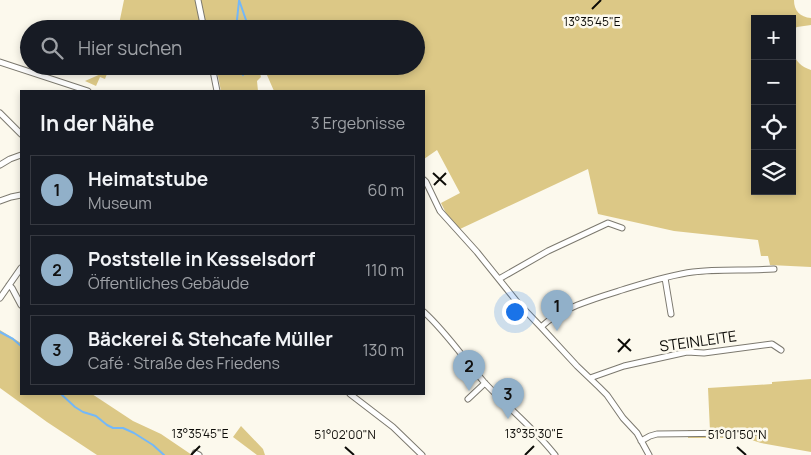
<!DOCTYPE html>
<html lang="de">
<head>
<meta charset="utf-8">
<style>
	body { margin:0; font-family:Manrope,sans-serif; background:#242831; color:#f1f3f6 }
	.controls { position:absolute; right:15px; top:15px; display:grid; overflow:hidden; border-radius:0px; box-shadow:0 2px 8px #0003 }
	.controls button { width:45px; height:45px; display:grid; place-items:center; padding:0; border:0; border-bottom:1px solid #363941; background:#171b24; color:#f1f3f6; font:25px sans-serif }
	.you { position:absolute; left:514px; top:311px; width:18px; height:18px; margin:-12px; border:4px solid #fff; border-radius:50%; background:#1a73e8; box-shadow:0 0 0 8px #1a73e833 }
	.badge { display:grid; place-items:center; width:32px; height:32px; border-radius:50%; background:#91b0c9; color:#111; font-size:16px; font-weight:700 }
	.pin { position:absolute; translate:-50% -41px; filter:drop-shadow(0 1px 2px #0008) }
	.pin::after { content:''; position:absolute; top:26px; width:18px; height:15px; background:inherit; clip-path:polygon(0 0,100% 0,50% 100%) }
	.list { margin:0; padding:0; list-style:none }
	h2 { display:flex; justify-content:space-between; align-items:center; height:65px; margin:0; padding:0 20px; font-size:21px }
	h2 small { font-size:16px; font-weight:400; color:#9ea1a6 }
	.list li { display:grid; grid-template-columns:32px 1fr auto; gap:15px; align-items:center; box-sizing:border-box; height:70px; margin:0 10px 10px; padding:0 10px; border:1px solid #363941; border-radius:0px }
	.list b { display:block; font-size:19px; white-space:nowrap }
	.list p { margin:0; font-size:16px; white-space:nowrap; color:#9ea1a6 }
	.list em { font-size:16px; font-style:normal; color:#9ea1a6 }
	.icon { flex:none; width:28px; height:28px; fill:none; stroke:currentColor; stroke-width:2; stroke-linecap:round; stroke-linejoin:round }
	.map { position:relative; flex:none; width:811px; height:455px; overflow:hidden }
	.search { position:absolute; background:#171b24; box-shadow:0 2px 8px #0003; left:20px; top:20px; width:405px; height:55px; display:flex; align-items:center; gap:12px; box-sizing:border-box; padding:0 18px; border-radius:28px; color:#9ea1a6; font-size:19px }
	.panel { position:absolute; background:#171b24; box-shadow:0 2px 8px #0003; left:20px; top:90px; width:405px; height:305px; border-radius:0px }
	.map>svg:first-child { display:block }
	.green { fill:#dcc886 }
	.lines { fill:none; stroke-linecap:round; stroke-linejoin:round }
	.stream { stroke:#74b8f8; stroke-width:2 }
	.street-casing { stroke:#7c796f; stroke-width:7 }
	.street { stroke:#fff; stroke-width:5 }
	.ticks { fill:none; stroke:#0d0c08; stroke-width:2 }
	.labels { text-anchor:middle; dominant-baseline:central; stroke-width:5; stroke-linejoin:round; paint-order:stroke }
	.street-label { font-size:15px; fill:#0d0c08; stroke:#fcf9ed }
	.ticks-label { font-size:12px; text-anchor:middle; fill:#0d0c08; stroke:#fcf9ed; stroke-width:5; stroke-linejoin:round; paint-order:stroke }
</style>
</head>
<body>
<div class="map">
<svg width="811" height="455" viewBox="0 0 811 455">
	<rect width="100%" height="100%" fill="#fcf9ed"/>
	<path class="green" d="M124,0H794C794,11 800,17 811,18V25L797,27L792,30V19H755V191H792V52C797,62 800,66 811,70V267L770,265L768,256H761L758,240L674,231L598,214L588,169L460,229L448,217L441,203L460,193L437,150L424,159V91H274L263,66H416V29H118Z
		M109,66H110L105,79L100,77L96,86L85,81L103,73Z
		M216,66H258L261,77L257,81L258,91H221Z
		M0,330L21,343V394H92L133,421L161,434L192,455H97L47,422L0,388Z
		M811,379V452L761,443L742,437L731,438H688V430L710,431L708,388L772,384V382Z
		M241,426L263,449L265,455H257L233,437Z"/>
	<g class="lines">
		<path class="stream" d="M239,0L246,20L247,29
			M236,29L239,1
			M241,66L243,75
			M0,332L13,339L21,346
			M61,394L75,407L83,412L96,416L107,425L113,428H123L134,433L153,445L164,455"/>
		<defs>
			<path id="street" d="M198,0L204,29
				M0,62L88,91
				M212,66L217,91
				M0,113L21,134
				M0,165L10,159L21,155
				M424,180L426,182L440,211L477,252L518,303L541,327L577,366L599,387L607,395L623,418L637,433L649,455
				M0,201L11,197L21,195
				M665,278L671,314
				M499,279L548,251L608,223L622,228
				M9,285L12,288L21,305
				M0,298L21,268
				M424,312C447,333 464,359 484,382C507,407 534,428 555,455
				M541,327C561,308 596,298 622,290C645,283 669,275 693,272C720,269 747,271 774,269
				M590,378L624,366L687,352L704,353L772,344L781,350
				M350,394L393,427L422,455
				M468,399L485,383
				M641,441L650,436L657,434L743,433L759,432
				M195,453L199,455"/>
		</defs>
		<use href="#street" class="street-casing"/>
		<use href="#street" class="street"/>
	</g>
	<path class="ticks" d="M592,9L601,0M433,173L446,185M434,185L446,173M618,339L631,351M618,352L630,339M345,447L354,455M737,447L746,455M191,455L200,446M525,455L534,446"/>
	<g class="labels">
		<g class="street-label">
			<text transform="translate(698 341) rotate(-8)">STEINLEITE</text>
		</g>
	</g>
	<g class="ticks-label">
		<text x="592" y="26">13°35'45"E</text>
		<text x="200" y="438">13°35'45"E</text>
		<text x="534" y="438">13°35'30"E</text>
		<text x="345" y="439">51°02'00"N</text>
		<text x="737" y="439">51°01'50"N</text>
	</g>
</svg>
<div class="controls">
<button>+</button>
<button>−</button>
<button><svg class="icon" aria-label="locate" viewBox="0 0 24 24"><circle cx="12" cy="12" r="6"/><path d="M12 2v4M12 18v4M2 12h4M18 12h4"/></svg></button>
<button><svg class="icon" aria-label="layers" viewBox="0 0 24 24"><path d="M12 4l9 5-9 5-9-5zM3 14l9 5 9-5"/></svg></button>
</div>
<div class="you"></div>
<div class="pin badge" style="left:557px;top:331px">1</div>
<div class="pin badge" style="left:469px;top:391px">2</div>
<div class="pin badge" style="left:508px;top:419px">3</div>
<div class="search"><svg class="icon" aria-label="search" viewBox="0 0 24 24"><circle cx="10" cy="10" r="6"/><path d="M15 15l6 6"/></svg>Hier suchen</div>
<section class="panel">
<h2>In der Nähe<small>3 Ergebnisse</small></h2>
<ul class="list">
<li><span class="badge">1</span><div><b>Heimatstube</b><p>Museum</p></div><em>60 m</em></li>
<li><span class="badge">2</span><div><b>Poststelle in Kesselsdorf</b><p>Öffentliches Gebäude</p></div><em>110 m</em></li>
<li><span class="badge">3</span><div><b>Bäckerei &amp; Stehcafe Müller</b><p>Café · Straße des Friedens</p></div><em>130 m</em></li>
</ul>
</section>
</div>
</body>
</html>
